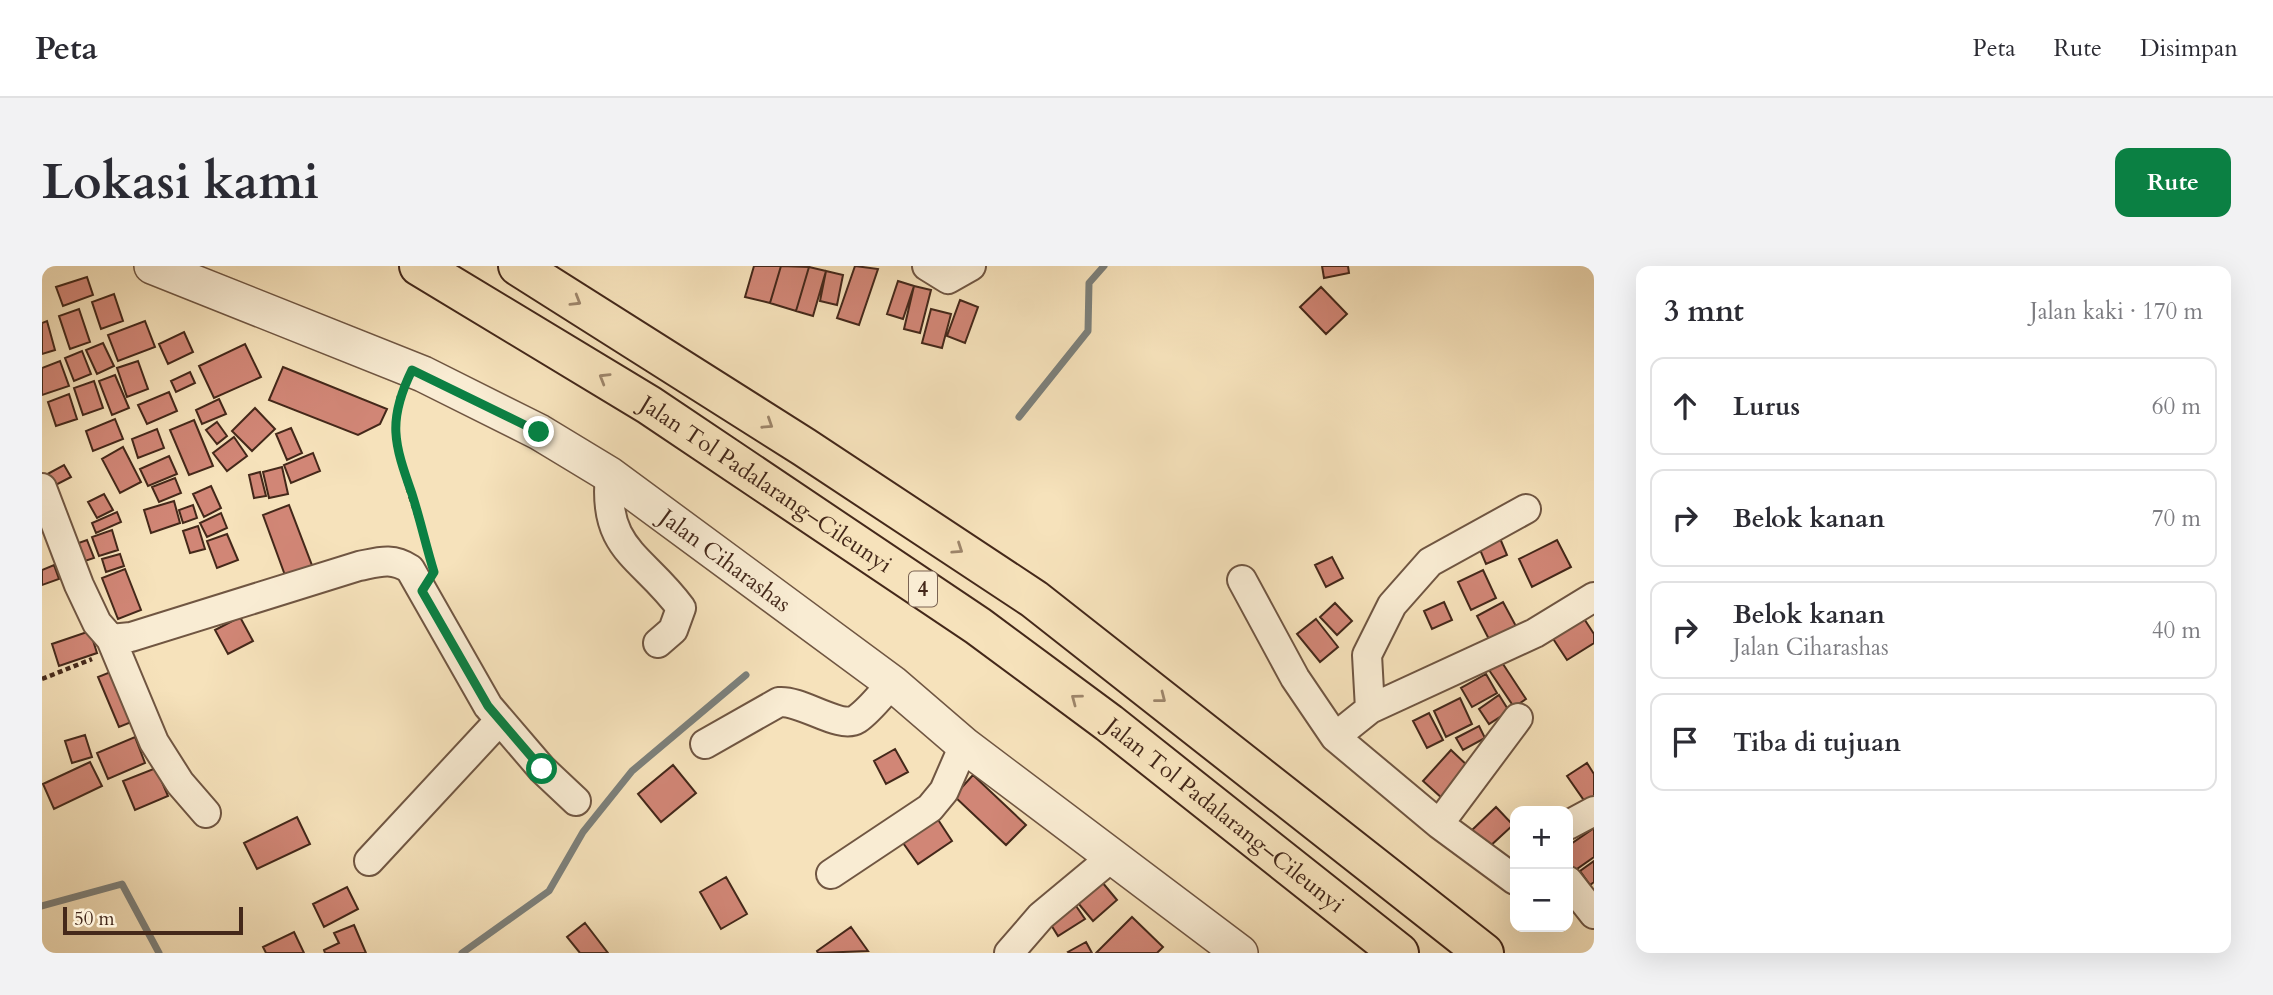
<!DOCTYPE html>
<html lang="id">
<head>
<meta charset="utf-8">
<style>
	body { margin:0; font-family:Cardo,serif; background:#f2f2f3; color:#2b2b33 }
	.controls { position:absolute; right:21px; bottom:21px; display:grid; overflow:hidden; border-radius:14px; box-shadow:0 7px 28px #0002 }
	.controls button { width:63px; height:63px; display:grid; place-items:center; padding:0; border:0; border-bottom:2px solid #e1e1e2; background:#fff; color:#2b2b33; font:35px sans-serif }
	.scale { position:absolute; left:21px; bottom:18px; width:180px; box-sizing:border-box; padding-left:7px; border:4px solid #44281a; border-top:0; font-size:19px; line-height:24px; white-space:nowrap; color:#44281a; -webkit-text-stroke:5px #f9ecd3; paint-order:stroke }
	.stop { position:absolute; width:21px; height:21px; margin:-16px; border:5px solid #0b8043; border-radius:50%; background:#fff }
	.stop.end { background:#0b8043; border-color:#fff; box-shadow:0 2px 7px #0008 }
	.list { margin:0; padding:0; list-style:none }
	h2 { display:flex; justify-content:space-between; align-items:center; height:91px; margin:0; padding:0 28px; font-size:30px }
	h2 small { font-size:23px; font-weight:400; color:#7c7c81 }
	.list li { display:grid; grid-template-columns:46px 1fr auto; gap:21px; align-items:center; box-sizing:border-box; height:98px; margin:0 14px 14px; padding:0 14px; border:2px solid #e1e1e2; border-radius:14px }
	.list b { display:block; font-size:26px; white-space:nowrap }
	.list p { margin:0; font-size:23px; white-space:nowrap; color:#7c7c81 }
	.list em { font-size:23px; font-style:normal; color:#7c7c81 }
	.icon { flex:none; width:38px; height:38px; fill:none; stroke:currentColor; stroke-width:2; stroke-linecap:round; stroke-linejoin:round }
	.map { position:relative; flex:none; width:1552px; height:687px; overflow:hidden; border-radius:14px }
	header { display:flex; align-items:center; gap:42px; box-sizing:border-box; height:98px; padding:0 35px; background:#fff; border-bottom:2px solid #e1e1e2 }
	header strong { font-size:33px }
	nav { display:flex; gap:38px; margin-inline-start:auto; font-size:24px }
	.intro { display:flex; align-items:center; justify-content:space-between; box-sizing:border-box; height:168px; padding:0 42px }
	h1 { margin:0; font-size:49px }
	.button { padding:18px 32px; border-radius:14px; background:#0b8043; color:#fff; font-size:24px; font-weight:700 }
	main { display:flex; gap:42px; padding:0 42px }
	aside { flex:1; background:#fff; border-radius:14px; box-shadow:0 7px 28px #0002 }
	.map>svg:first-child { display:block }
	.lines { fill:none; stroke-linecap:round; stroke-linejoin:round }
	.stream { stroke:#7c807b; stroke-width:7 }
	.building { fill:#d18676; stroke:#44281a; stroke-width:2 }
	.minor-casing { stroke:#705642; stroke-width:32 }
	.tertiary-casing { stroke:#705642; stroke-width:38 }
	.motorway-casing { stroke:#44281a; stroke-width:42 }
	.path { stroke:#44281a; stroke-width:4.5; stroke-dasharray:5 3.5; stroke-linecap:butt }
	.minor { stroke:#f9ecd3; stroke-width:28 }
	.tertiary { stroke:#f9ecd3; stroke-width:35 }
	.motorway { stroke:#f6e2bb; stroke-width:38 }
	.oneway { stroke:#9d856a }
	.route { stroke:#0b8043; stroke-width:9 }
	.labels { text-anchor:middle; dominant-baseline:central; stroke-width:7; stroke-linejoin:round; paint-order:stroke }
	.shield { fill:#f9ecd3; stroke:#7a6352; stroke-width:2 }
	.shield-label { font-size:21px; font-weight:bold; fill:#44281a }
	.street-label { font-size:23px; fill:#44281a; stroke:#f9ecd3 }
</style>
</head>
<body>
<header>
<strong>Peta</strong>
<nav><a>Peta</a><a>Rute</a><a>Disimpan</a></nav>
</header>
<div class="intro"><h1>Lokasi kami</h1><a class="button">Rute</a></div>
<main>
<div class="map">
<svg width="1552" height="687" viewBox="0 0 1552 687">
	<rect width="100%" height="100%" fill="#f6e2bb"/>
	<filter id="stains"><feTurbulence type="fractalNoise" baseFrequency=".00286" numOctaves="4"/><feColorMatrix values="0 0 0 0 .2 0 0 0 0 .09 0 0 0 0 .02 0 0 0 .5 -.17"/></filter>
	<radialGradient id="worn" r=".72"><stop offset=".6" stop-color="#630" stop-opacity="0"/><stop offset="1" stop-color="#630" stop-opacity=".3"/></radialGradient>
	<g class="lines">
		<path class="stream" d="M977,151L1046,65L1047,17L1062,0
			M0,640L80,618L117,687
			M420,687L507,625L541,566L590,505L704,409"/>
	</g>
	<path class="building" d="M712,0H739L728,37L703,31Z
		M739,0L767,1L754,45L728,37Z
		M813,0L836,3L817,59L795,52Z
		M1280,0H1306L1307,7L1282,12Z
		M767,1L784,5L771,50L754,45Z
		M784,5L801,9L795,39L778,35Z
		M45,11L51,29L21,40L14,21Z
		M856,15L872,20L861,53L845,48Z
		M872,20L889,24L878,67L862,63Z
		M1279,21L1305,48L1284,68L1258,41Z
		M72,28L81,55L59,63L50,36Z
		M918,34L936,41L923,77L905,70Z
		M37,43L48,76L28,83L17,50Z
		M889,43L909,48L900,82L880,77Z
		M5,55L13,84L0,88V57Z
		M103,55L113,81L76,95L66,69Z
		M142,66L151,86L126,98L117,78Z
		M61,77L72,100L55,108L44,84Z
		M203,78L219,111L172,132L157,100Z
		M40,85L49,108L32,115L23,92Z
		M18,95L27,120L0,129V102Z
		M96,95L106,123L85,131L75,102Z
		M241,101L345,143L338,158L316,169L227,134Z
		M148,106L153,117L134,126L129,115Z
		M73,109L87,142L70,149L57,115Z
		M52,115L61,142L41,149L32,122Z
		M127,126L135,145L105,158L96,139Z
		M27,128L35,153L14,160L6,136Z
		M177,133L184,148L160,158L154,144Z
		M213,142L233,163L210,185L190,165Z
		M73,153L81,173L51,185L44,165Z
		M152,154L171,200L147,209L128,164Z
		M175,156L185,170L175,178L164,164Z
		M249,162L260,187L245,194L234,168Z
		M115,163L122,182L96,192L90,173Z
		M192,171L205,190L185,205L171,187Z
		M81,181L99,216L78,227L60,193Z
		M271,187L278,205L249,217L242,199Z
		M127,190L135,208L106,220L98,203Z
		M22,199L29,211L6,223L0,211Z
		M240,201L246,228L227,232L221,206Z
		M218,206L224,230L212,232L207,209Z
		M133,212L139,227L117,236L110,221Z
		M169,220L179,242L162,251L151,228Z
		M62,228L71,244L55,252L46,236Z
		M132,235L138,257L109,267L102,244Z
		M151,239L155,252L141,257L137,244Z
		M247,239L271,302L244,312L221,249Z
		M75,246L79,256L54,267L50,257Z
		M179,247L185,262L165,271L158,257Z
		M156,260L163,283L148,287L141,265Z
		M70,264L76,284L57,290L50,271Z
		M185,268L196,294L175,302L165,275Z
		M1457,270L1465,289L1444,298L1436,279Z
		M45,274L52,292L34,298L28,280Z
		M1515,274L1529,301L1490,321L1477,293Z
		M78,288L82,300L64,306L60,293Z
		M1290,291L1301,312L1284,321L1273,299Z
		M12,299L17,313L0,319V304Z
		M83,303L99,344L76,353L60,312Z
		M1441,304L1454,332L1429,344L1416,316Z
		M1402,336L1410,354L1390,363L1382,345Z
		M1461,336L1475,362L1449,377L1435,350Z
		M1293,337L1310,355L1295,369L1278,351Z
		M1537,345L1552,368V377L1525,394L1506,365Z
		M198,351L211,375L186,388L173,364Z
		M1274,353L1296,381L1278,396L1255,368Z
		M48,365L55,387L17,400L10,378Z
		M1459,395L1484,433L1472,441L1447,404Z
		M76,403L97,453L77,461L56,411Z
		M1444,408L1455,427L1430,441L1419,422Z
		M1457,429L1467,445L1447,458L1437,443Z
		M1418,432L1430,458L1404,471L1392,445Z
		M1387,447L1401,474L1385,482L1371,455Z
		M1437,460L1443,472L1421,484L1414,472Z
		M43,469L50,491L30,497L23,475Z
		M93,471L103,497L66,513L55,487Z
		M853,483L866,506L844,518L832,495Z
		M1409,484L1429,503L1401,533L1381,515Z
		M48,496L60,520L12,543L1,518Z
		M1545,497L1552,508V540L1548,543L1525,510Z
		M631,499L654,527L619,556L596,528Z
		M114,502L126,530L93,544L81,515Z
		M931,509L984,559L964,579L912,530Z
		M1454,541L1471,559L1446,582L1429,565Z
		M889,543L910,575L876,598L854,567Z
		M255,551L268,578L215,603L202,577Z
		M1552,562V591L1532,605L1526,596V580Z
		M1552,595V616L1548,619L1538,605Z
		M684,611L705,648L679,663L658,626Z
		M1060,616L1075,634L1051,655L1036,637Z
		M305,621L316,643L282,661L271,638Z
		M1032,637L1043,653L1016,670L1006,654Z
		M1090,651L1121,681L1115,687H1054Z
		M543,657L566,687H538L525,671Z
		M312,659L324,687H283L282,684L297,677L292,667Z
		M809,661L826,685L776,687L775,685Z
		M252,666L262,687H224L221,681Z
		M1044,676L1050,687H1027L1026,686Z"/>
	<g class="lines">
		<defs>
			<path id="minor" d="M885,0L906,13L929,0
				M568,209C560,284 601,290 639,342L631,364L616,377
				M0,222L37,319L55,357L69,373L112,476L138,517L164,547
				M1200,314L1253,412L1293,471L1397,558L1473,614
				M69,373L89,371L317,300C337,296 350,291 368,303L446,440L500,503L534,535
				M1328,443L1325,389L1350,339L1388,296L1484,243
				M1293,471L1328,443L1493,367L1552,331
				M663,478L737,436C760,434 798,464 815,453C828,444 839,429 850,417
				M1397,558L1476,452
				M1526,559L1552,545
				M327,595L458,454
				M789,608L888,542L902,525L922,479
				M1526,615L1552,648
				M967,687L999,650L1070,591"/>
			<g id="tertiary">
				<path id="s1" d="M110,0L381,108L497,166L568,209L850,417L922,479L1198,687"/>
			</g>
			<g id="motorway">
				<path id="s2" d="M377,0L607,139L936,360L1067,457L1357,687"/>
				<path d="M476,0L762,181L992,333L1442,687"/>
			</g>
		</defs>
		<use href="#minor" class="minor-casing"/>
		<use href="#tertiary" class="tertiary-casing"/>
		<use href="#motorway" class="motorway-casing"/>
		<path class="path" d="M357,130C347,187 370,229 385,284
			M0,413L50,393"/>
		<use href="#minor" class="minor"/>
		<use href="#tertiary" class="tertiary"/>
		<use href="#motorway" class="motorway"/>
	</g>
	<defs><path id="oneway-chevron" d="M-2-3.5L2.5 0L-2 3.5" fill="none" stroke-width="1.6" stroke-linecap="round" stroke-linejoin="round" transform="scale(1.75)"/></defs>
	<g class="oneway">
		<use href="#oneway-chevron" transform="translate(534 35) rotate(31)"/>
		<use href="#oneway-chevron" transform="translate(562 112) rotate(-149)"/>
		<use href="#oneway-chevron" transform="translate(726 158) rotate(33)"/>
		<use href="#oneway-chevron" transform="translate(916 283) rotate(34)"/>
		<use href="#oneway-chevron" transform="translate(1119 432) rotate(38)"/>
		<use href="#oneway-chevron" transform="translate(1034 433) rotate(-143)"/>
	</g>
	<g class="lines">
		<path class="route" d="M497,166L370,104C345,155 352,177 370,228C378,253 384,280 392,306L380,325L446,440L500,503"/>
	</g>
	<g class="labels">
		<rect class="shield" x="867" y="305.5" width="28" height="35" rx="5"/>
		<g class="shield-label">
			<text x="881" y="323">4</text>
		</g>
		<g class="street-label">
			<text stroke="none"><textPath href="#s2" startOffset="410">Jalan Tol Padalarang–Cileunyi</textPath></text>
			<text stroke="none"><textPath href="#s1" startOffset="648">Jalan Ciharashas</textPath></text>
			<text stroke="none"><textPath href="#s2" startOffset="976">Jalan Tol Padalarang–Cileunyi</textPath></text>
		</g>
	</g>
	<rect width="100%" height="100%" filter="url(#stains)"/>
	<rect width="100%" height="100%" fill="url(#worn)"/>
</svg>
<div class="controls">
<button>+</button>
<button>−</button>
</div>
<div class="scale">50 m</div>
<div class="stop" style="left:500px;top:503px"></div>
<div class="stop end" style="left:497px;top:166px"></div>
</div>
<aside>
<h2>3 mnt<small>Jalan kaki · 170 m</small></h2>
<ul class="list">
<li><svg class="icon" aria-label="ahead" viewBox="0 0 24 24"><path d="M12 20V5M6 11l6-6 6 6"/></svg><div><b>Lurus</b></div><em>60 m</em></li>
<li><svg class="icon" aria-label="right" viewBox="0 0 24 24"><path d="M7 20v-9h11M14 6l5 5-5 5"/></svg><div><b>Belok kanan</b></div><em>70 m</em></li>
<li><svg class="icon" aria-label="right" viewBox="0 0 24 24"><path d="M7 20v-9h11M14 6l5 5-5 5"/></svg><div><b>Belok kanan</b><p>Jalan Ciharashas</p></div><em>40 m</em></li>
<li><svg class="icon" aria-label="arrive" viewBox="0 0 24 24"><path d="M6 21V4h12l-3 4 3 4H6"/></svg><div><b>Tiba di tujuan</b></div></li>
</ul>
</aside>
</main>
</body>
</html>
